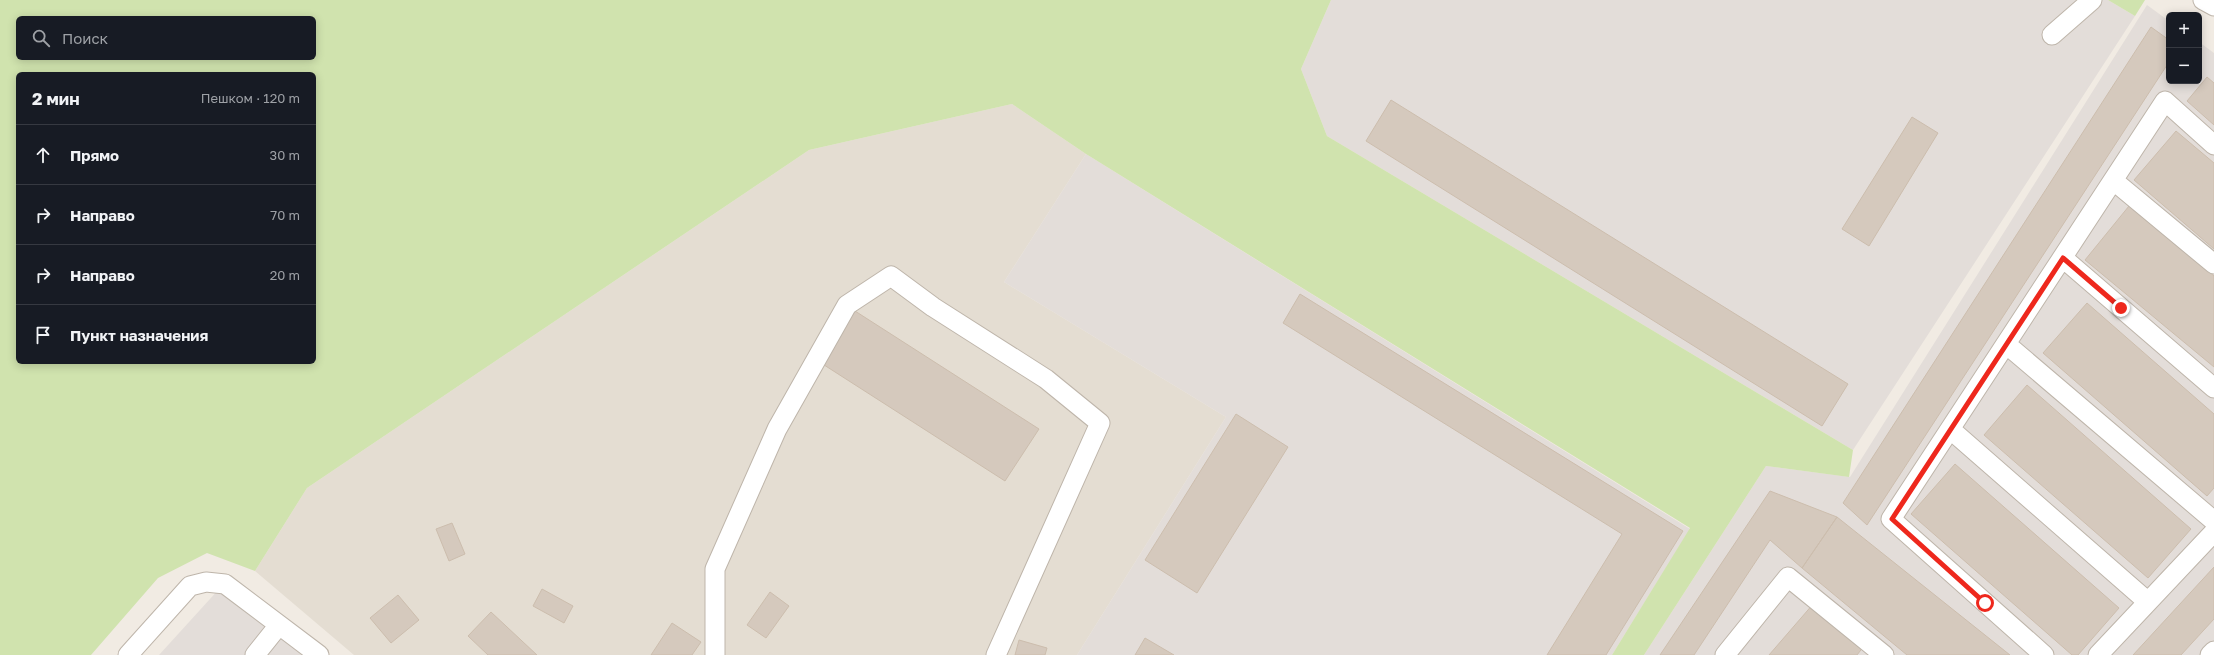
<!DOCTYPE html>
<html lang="ru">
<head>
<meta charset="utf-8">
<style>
	body { margin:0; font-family:"Golos Text",sans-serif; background:#20242c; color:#f1f3f6 }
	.controls { position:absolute; right:12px; top:12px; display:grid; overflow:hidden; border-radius:6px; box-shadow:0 2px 10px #0003 }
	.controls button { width:36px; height:36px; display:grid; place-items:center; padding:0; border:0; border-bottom:1px solid #363941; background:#171b24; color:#f1f3f6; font:20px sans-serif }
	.stop { position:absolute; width:12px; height:12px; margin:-9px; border:3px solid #ee281d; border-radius:50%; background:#fff }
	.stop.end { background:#ee281d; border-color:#fff; box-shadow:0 1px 4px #0008 }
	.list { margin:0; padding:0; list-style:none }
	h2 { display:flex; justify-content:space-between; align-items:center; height:52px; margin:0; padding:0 16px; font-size:17px }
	h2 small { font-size:13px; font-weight:400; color:#9ea1a6 }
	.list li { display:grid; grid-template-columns:26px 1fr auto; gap:12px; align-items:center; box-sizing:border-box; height:60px; padding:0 16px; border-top:1px solid #363941 }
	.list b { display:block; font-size:15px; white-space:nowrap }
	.list em { font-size:13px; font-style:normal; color:#9ea1a6 }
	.icon { flex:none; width:22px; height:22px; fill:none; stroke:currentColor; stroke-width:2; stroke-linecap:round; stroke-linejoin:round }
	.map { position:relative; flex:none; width:2214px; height:655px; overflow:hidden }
	.search { position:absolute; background:#171b24; box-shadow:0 2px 10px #0003; left:16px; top:16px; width:300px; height:44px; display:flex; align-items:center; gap:10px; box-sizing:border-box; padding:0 14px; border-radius:6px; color:#9ea1a6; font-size:15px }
	.panel { position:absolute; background:#171b24; box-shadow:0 2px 10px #0003; left:16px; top:72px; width:300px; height:292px; border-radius:6px }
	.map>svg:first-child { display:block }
	.residential { fill:#e4ddd2 }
	.industrial { fill:#e3ddd9 }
	.green { fill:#d0e3ae; fill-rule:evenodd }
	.building { fill:#d5c9bd; stroke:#ccbdad }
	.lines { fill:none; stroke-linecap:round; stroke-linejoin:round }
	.service-casing { stroke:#beb5aa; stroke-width:21 }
	.service { stroke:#fff; stroke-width:19 }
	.route { stroke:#ee281d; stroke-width:5 }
</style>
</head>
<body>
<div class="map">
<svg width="2214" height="655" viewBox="0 0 2214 655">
	<rect width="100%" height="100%" fill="#f1ebe3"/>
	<path class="residential" d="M1012,104L1086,154L1004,282L1226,417L1077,655H354L255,571L307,488L809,150Z"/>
	<path class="industrial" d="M1331,0H2108L2135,16L1853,450L1327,136L1301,69Z
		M2147,5L2169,21V81H2199V42L2214,53V655H1644L1766,466L1850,477Z
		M1086,154L1690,529L1612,655H1077L1226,417L1004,282Z
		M230,577L328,655H159Z"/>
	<path class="green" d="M0,0H1331L1301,69L1327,136L1853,450L1849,477L1766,466L1644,655H1612L1690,528L1086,154L1012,104L809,150L307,488L255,571L207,553L158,578L91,655H0ZM18,18H314V58H18ZM18,74H314V362H18Z
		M2108,0H2145L2135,16Z"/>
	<path class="building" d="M2151,27L2169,40V62L1867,525L1843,503Z
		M2207,77L2214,83V125L2187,101Z
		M1391,100L1848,384L1822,426L1366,141Z
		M1912,117L1938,133L1869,246L1842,229Z
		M2176,131L2214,163V249L2134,180Z
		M2129,206L2214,276V367L2085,260Z
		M1300,294L1683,531L1606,655H1547L1622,534L1283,323Z
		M2087,303L2214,414V488L2207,496L2043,353Z
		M855,311L1039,429L1005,481L821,363Z
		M2027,385L2191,529L2148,578L1984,435Z
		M1236,414L1288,447L1197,593L1145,560Z
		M1955,464L2119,608L2078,655H2072L1911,514Z
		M1770,491L1837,517L1802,568L1770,540L1694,655H1660Z
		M1837,517L2010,655H1907L1802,568Z
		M452,523L465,554L449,561L436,529Z
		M2214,567V619L2181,655H2133Z
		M542,589L573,606L564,623L533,606Z
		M770,592L789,606L766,638L747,625Z
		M398,595L419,620L391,643L370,618Z
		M1814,603L1864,646L1857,655H1769Z
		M491,612L537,655H488L468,636Z
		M672,623L701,642L692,655H651Z
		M1145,638L1174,655H1135Z
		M1019,640L1047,648L1045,655H1015Z"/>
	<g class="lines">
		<defs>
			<path id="service" d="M2203,0L2214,6
				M2052,35L2092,0
				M2114,181L2214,264
				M2063,258L2214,388
				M2006,344L2214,521
				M1950,429L2148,602
				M128,655L190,586L206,582L225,584L319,655
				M255,655L279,625
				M715,655V569L777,429L847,305L891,276L933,307L1046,379L1100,423L996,655
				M1725,655L1788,577L1884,655
				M2044,655L1891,519L2165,101L2214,145
				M2098,655L2214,532
				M2210,655L2214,651"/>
		</defs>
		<use href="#service" class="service-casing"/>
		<use href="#service" class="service"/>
	</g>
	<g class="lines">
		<path class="route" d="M1985,603L1892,519L2063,258L2121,308"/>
	</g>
</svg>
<div class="controls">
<button>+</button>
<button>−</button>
</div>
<div class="stop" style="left:1985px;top:603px"></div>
<div class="stop end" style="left:2121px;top:308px"></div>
<div class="search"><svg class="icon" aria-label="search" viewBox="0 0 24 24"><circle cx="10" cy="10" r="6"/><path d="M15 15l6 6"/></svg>Поиск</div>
<section class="panel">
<h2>2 мин<small>Пешком · 120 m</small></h2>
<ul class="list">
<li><svg class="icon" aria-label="ahead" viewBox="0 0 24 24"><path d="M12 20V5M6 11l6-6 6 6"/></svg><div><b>Прямо</b></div><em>30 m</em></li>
<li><svg class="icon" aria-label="right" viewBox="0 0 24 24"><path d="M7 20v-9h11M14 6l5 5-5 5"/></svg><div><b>Направо</b></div><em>70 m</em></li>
<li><svg class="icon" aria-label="right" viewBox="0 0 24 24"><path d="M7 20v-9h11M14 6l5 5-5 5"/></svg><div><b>Направо</b></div><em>20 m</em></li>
<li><svg class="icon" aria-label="arrive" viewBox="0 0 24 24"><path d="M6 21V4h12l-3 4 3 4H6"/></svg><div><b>Пункт назначения</b></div></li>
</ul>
</section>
</div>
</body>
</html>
